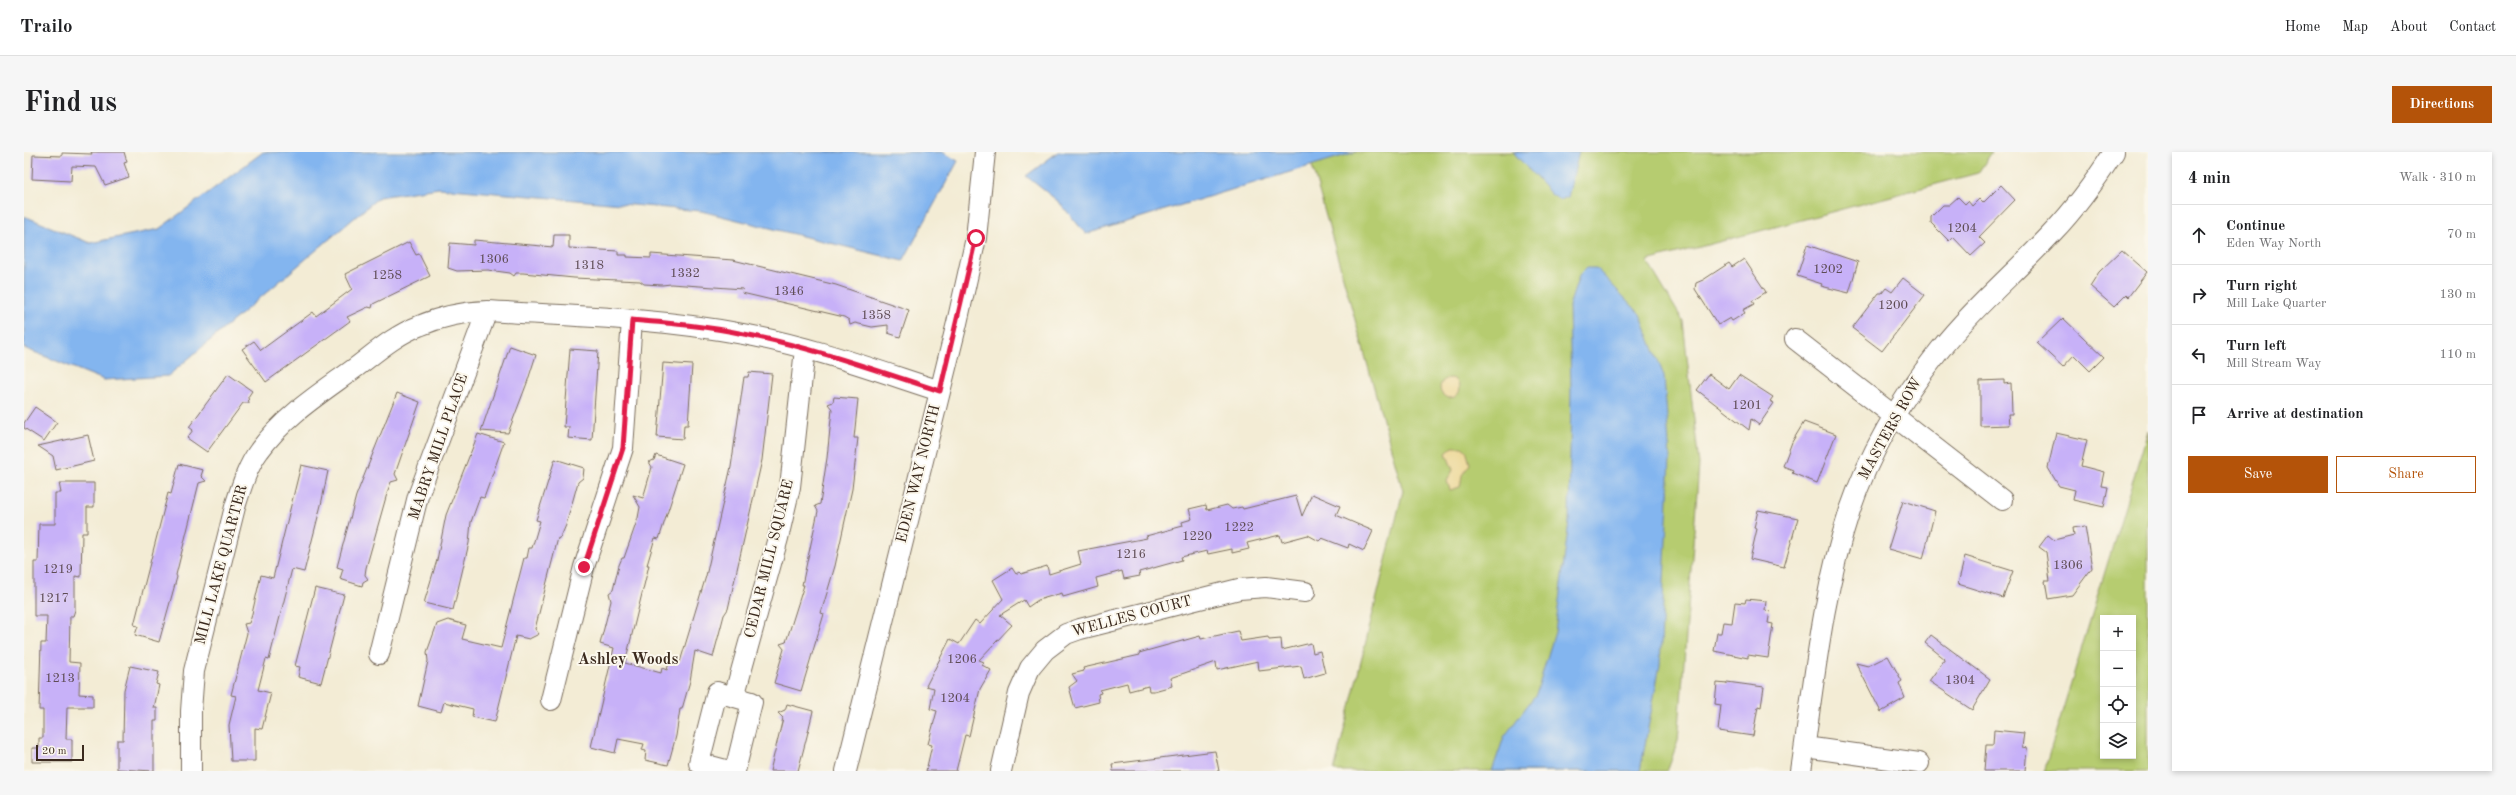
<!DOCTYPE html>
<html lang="en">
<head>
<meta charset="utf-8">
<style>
	body { margin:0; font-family:"Old Standard TT",serif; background:#f6f6f6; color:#202124 }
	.controls { position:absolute; right:12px; bottom:12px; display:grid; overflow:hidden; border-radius:0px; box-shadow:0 2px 6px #0003 }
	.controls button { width:36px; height:36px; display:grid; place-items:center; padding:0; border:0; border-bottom:1px solid #e0e0e0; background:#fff; color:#202124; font:20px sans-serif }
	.scale { position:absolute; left:12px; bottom:10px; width:48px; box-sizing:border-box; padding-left:4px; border:2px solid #3b2a1e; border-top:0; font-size:11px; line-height:14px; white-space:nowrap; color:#3b2a1e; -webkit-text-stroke:3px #fbf7ec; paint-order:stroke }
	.stop { position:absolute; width:12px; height:12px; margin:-9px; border:3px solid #e11d48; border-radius:50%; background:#fff }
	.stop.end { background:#e11d48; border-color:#fff; box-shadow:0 1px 4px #0008 }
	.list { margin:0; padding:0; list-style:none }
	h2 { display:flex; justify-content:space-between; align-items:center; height:52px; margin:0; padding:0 16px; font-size:17px }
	h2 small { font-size:13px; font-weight:400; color:#757577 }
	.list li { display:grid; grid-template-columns:26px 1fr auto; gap:12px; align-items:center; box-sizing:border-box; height:60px; padding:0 16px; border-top:1px solid #e0e0e0 }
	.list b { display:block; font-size:15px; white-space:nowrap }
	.list p { margin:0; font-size:13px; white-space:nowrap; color:#757577 }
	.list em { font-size:13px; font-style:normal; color:#757577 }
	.actions { display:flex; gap:8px; padding:12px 16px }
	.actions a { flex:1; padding:9px 0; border:1px solid #b45309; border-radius:0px; text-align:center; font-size:14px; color:#b45309 }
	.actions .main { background:#b45309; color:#fff }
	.icon { flex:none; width:22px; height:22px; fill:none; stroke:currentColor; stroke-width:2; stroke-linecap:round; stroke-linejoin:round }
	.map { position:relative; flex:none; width:2124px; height:619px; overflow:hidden; border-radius:0px }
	header { display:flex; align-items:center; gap:24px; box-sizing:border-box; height:56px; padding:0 20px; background:#fff; border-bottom:1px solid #e0e0e0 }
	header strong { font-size:19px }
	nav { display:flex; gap:22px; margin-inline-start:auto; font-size:14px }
	.intro { display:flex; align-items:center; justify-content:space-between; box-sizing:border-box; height:96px; padding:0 24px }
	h1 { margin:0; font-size:28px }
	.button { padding:10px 18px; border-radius:0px; background:#b45309; color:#fff; font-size:14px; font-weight:700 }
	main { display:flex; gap:24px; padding:0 24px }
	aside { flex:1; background:#fff; border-radius:0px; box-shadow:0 2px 6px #0003 }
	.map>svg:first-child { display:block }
	.green { fill:#b6cc70; stroke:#787b47; fill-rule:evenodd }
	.sand { fill:#eeda9e; stroke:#94825e }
	.water { fill:#83b5ef; stroke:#5f7086 }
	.building { fill:#c7b1f8 }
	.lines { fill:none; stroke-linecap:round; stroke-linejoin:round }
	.minor-casing { stroke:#7b6e5e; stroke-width:22 }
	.minor { stroke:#fff; stroke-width:20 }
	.route { stroke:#e11d48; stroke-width:5 }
	.labels { text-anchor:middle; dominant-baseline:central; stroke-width:4; stroke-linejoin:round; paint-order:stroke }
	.number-label { font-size:13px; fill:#5e4c54 }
	.street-label { font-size:15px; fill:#3b2a1e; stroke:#fbf7ec }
	.neighbourhood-label { font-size:16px; font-weight:bold; fill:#3b2a1e; stroke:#fbf7ec }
</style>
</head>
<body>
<header>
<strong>Trailo</strong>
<nav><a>Home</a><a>Map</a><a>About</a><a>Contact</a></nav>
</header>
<div class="intro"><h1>Find us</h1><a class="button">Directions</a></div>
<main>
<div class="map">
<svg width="2124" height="619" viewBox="0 0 2124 619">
	<rect width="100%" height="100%" fill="#fbf7ec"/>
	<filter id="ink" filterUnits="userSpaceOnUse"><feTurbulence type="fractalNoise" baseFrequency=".025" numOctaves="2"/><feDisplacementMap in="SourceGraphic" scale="8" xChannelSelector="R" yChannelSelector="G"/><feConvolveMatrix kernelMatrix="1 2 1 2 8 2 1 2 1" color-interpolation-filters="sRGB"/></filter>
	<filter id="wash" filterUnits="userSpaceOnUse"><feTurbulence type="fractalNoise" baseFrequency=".012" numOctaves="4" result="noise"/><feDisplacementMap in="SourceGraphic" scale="16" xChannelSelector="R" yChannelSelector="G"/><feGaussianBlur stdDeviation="0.9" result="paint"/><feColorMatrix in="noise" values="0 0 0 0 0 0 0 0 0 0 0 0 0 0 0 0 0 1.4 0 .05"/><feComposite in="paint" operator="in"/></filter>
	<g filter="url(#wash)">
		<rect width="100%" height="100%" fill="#f3ecd5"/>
		<path class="green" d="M1284,0H1968L1954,21L1623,109L1659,169L1675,313L1654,589L1643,619H1310L1379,339Z
			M2124,279V619H2020ZM2079,466H2109V604H2079Z"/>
		<path class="sand" d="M1416 236a10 10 0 1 1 20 0a10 10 0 1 1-20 0Z
			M1429,295H1438L1442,298L1446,312L1438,323L1436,335L1426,338L1423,329L1429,318L1422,301Z"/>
		<path class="water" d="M239,0H918L934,9L879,109L677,59L415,36L355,45L144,224L80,228L0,196V64L66,91L135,77Z
			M1034,0H1332L1062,82L1035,50L1002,24Z
			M1489,0H1555L1544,45L1536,48L1527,42Z
			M1563,116H1572L1616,162L1640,224L1646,306L1636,513L1616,619H1468L1480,585L1512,542L1531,480L1545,369L1547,236L1545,154L1555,124Z"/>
		<g id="blocks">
			<path class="building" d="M67,0H100L103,10L100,11L105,25L81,33L72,15L48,14L47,29L8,27L9,3L38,4V1L68,2Z
				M1977,33L1991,48L1955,85L1961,91L1947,104L1929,85L1925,89L1907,71V65L1919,53H1925L1934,45L1941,52L1944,49L1948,54L1955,47L1959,51Z
				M530,83H545V96L594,99V103H603V105L627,106V102L709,108L812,133L885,158L876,185L864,181V173L848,175L831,171L826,173L825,168L820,165L718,141L719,137L647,132L638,133L620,132L616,129L550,126L499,121H492L490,124L486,121L464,118L433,119L424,116L426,91L450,93V88L529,95Z
				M385,90L392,103L395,102L406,124L349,152L348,156L344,155L323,165L326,169L242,230L218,197L230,189L237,198L289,160L292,164L328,137L321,122Z
				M1783,93L1834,110L1825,141L1797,134L1798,132L1773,124Z
				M2098,98L2123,120L2104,145L2102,143L2090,155L2066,134L2075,120Z
				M1720,107L1742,140L1728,149L1730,152L1719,158L1721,161L1708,169L1706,166L1694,173L1671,137L1672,131L1679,128L1705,111L1708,115Z
				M1879,126L1901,143L1858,199L1828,176L1855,141H1858L1862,136L1868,140Z
				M2039,166L2080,205L2066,219L2050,203L2039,215L2013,191Z
				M486,194L512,203L503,231L484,281L457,279Z
				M546,197L574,199L568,288L544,286L545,275H540Z
				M639,211L668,213L664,273H660L659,287L633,285Z
				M725,220L748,222L738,308L704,457L700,463L689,505L671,499L666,529L658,557H656L652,584L644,613L621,608L622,599L618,598L620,592L594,587L591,601L567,595L590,496L576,492L587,449L585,441L589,438L595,413L598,406H600L614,366L616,355L609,343L619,346L628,315L625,310L630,308L632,303L659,312L635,387L631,386L623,413H625L601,511L637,521L638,516L643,518L646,507L656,510L682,424L707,315L720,225H724Z
				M204,222L228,239L224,245L225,251H219L183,300L163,286L169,278L165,275Z
				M1685,222L1705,237L1715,223L1749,245L1746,249L1750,251L1735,273L1727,267L1725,278L1673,238Z
				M1980,228V232L1987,231L1988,262H1984L1985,273L1956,274V229Z
				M373,241L396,250L371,322L374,328L367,330L364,338L342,416L341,423L344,427L339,430L338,434L316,427L319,417L313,415L332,344Z
				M810,245L834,247L830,286H834L828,337L811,414L797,461L800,462L777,539L750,531L760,497L756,492L762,490L780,433H778L794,359L791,354L796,352L803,306L808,257L804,252L809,250Z
				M11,255L33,270L20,289L0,276V271Z
				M1780,270L1812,282L1793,331L1768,321L1769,318L1759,314L1768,290Z
				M2032,281L2063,288L2057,314L2080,320L2077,334L2084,335L2080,355L2049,348L2051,338L2035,334L2024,316Z
				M454,282L480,290L460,346L456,345L447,370L445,391L429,458L400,451L413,408L422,363Z
				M64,283L70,309L32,318L29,304L14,294Z
				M531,307L560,316L559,326L554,330L542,373L536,387L534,386L511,477L515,482L505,487L492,484L471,570L448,565L449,557L420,550L417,560L394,554L404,509L403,500L413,472L424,468L438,472L442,473L438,487L477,496L500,406H503L505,396H508L516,369L512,368Z
				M155,312L179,318L177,324L182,329L175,331L152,423L153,425L135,490L111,483L114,474L110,473L144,341L147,342Z
				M277,313L304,319L297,353L280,420L268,417L245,508L242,507L234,538L247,541L238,577L231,576V609H207L205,573L212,544L207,543L223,481L220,472L225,471L227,466L237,423L249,426Z
				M35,331H70V355H63V381H58L57,425L51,424V458L49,464H46L45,510L56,511L55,542L69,543V555H43L42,587H48V610H8V596H15V586H19V558H15L17,491H22L23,464H10V410H14L15,372H31V341H37Z
				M1288,342L1316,354L1312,363L1349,379L1340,399L1325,392L1324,396L1298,386L1295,389L1284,383L1258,390L1256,383L1223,391L1225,397L1208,401V397L1184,402L1183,399L1157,405L1158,408L1115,420L1116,424L1100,427L1098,419L1072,426L1074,435L1039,445L1038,441L1014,448L1004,455L1000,448L976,463L988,473L955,508L960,510L958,513L967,518L956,537L945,584L941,583L932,619H902L908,593L904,592L913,559L906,557L910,536L902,534L926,487L935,492L951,468L956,472L979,447L969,428L988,416L992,422L995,420L997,422L1023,414L1025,422L1057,412L1054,399L1123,386L1122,384L1159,374L1158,370L1168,367L1165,357L1182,353L1183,358L1203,353L1208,357L1218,355L1219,357L1272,344L1278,364Z
				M1879,349L1911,359L1899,407L1864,397Z
				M1734,358L1774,366L1760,415L1726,407L1733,377L1730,376Z
				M2061,374L2068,416L2048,443L2024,447L2021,429H2026L2022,400L2015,395L2024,383L2030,388L2050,383L2049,376Z
				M1941,404L1989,419L1979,446L1934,432Z
				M291,436L320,443L297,531L274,525L276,515L271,514Z
				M1722,447L1742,449L1741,458L1746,459L1744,471L1749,472L1744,506L1724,503V506L1690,499L1693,481H1697L1699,470L1708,471L1711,450L1721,451Z
				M1214,479L1217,489L1244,485L1245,488L1257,487L1258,498L1287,491L1289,501L1296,499L1301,521L1280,527L1277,514L1235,519L1234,509L1193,518L1192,510L1146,526L1148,534L1130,539H1125L1124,534L1105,539L1103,531L1076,538L1077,541L1074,542L1075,550L1051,556L1045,535L1053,529L1048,522L1060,519L1059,516L1116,503L1115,501L1176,484L1177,487Z
				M1907,483L1966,527L1948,558L1905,529L1921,507L1901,491Z
				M1864,504L1878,529L1875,531L1881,546L1857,560L1832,511L1844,514Z
				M106,514L135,520L132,532L135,533L130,556H133V569H130V619L93,617V588H99L100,538Z
				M1703,530L1740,535L1737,555L1734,554L1729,584L1694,579L1697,553L1691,552L1693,531L1703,532Z
				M763,552L789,559L783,584L774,619H746L759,566L754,561L761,558Z
				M1970,578L2000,581L1998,595L2003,596L2001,619H1960L1962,593H1969Z
				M1191,599L1195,619H1089L1088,612Z"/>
		</g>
	</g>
	<g filter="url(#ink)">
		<use href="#blocks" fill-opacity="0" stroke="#7b6e5e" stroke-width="1"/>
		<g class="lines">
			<defs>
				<path id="minor" d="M1771,187L1978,348
					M355,502L394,344L463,159
					M710,545L754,386L766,335L781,197
					M527,548L560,415L599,296L608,168
					M1781,595L1895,611
					M167,619V559L170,519L211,355C217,336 223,315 235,299C260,264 297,241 331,216C351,201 371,183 395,174C418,164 438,160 463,159C548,164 635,166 719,182C786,194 851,218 916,239
					M705,619L675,611L693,540L728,550L711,619
					M822,619L933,171L952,86L961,0
					M977,619L995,541L1006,516L1021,498L1042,482L1056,477L1215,437L1242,435L1281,440
					M1777,619C1790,532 1798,442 1826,358C1845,302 1878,246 1915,199C1949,156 1992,120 2029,80C2052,56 2072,28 2090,0"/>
			</defs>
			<use href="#minor" class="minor-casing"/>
			<use href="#minor" class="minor"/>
		</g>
	</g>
	<g class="lines" filter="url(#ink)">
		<path class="route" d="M560,415L599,296L608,168C645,171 683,174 720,182C787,195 851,218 916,239L952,86"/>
	</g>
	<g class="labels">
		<g class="number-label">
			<text x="1938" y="76">1204</text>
			<text x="470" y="107">1306</text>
			<text x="565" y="113">1318</text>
			<text x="1804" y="117">1202</text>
			<text x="661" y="121">1332</text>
			<text x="363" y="123">1258</text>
			<text x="765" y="139">1346</text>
			<text x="1869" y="153">1200</text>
			<text x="852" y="163">1358</text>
			<text x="1723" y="253">1201</text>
			<text x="1215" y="375">1222</text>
			<text x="1173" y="384">1220</text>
			<text x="1107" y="402">1216</text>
			<text x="2044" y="413">1306</text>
			<text x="34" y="417">1219</text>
			<text x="30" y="446">1217</text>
			<text x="938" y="507">1206</text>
			<text x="36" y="526">1213</text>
			<text x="1936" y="528">1304</text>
			<text x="931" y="546">1204</text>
		</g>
		<g class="street-label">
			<text transform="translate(1867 277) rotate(-61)">MASTERS ROW</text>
			<text transform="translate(415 295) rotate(-71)">MABRY MILL PLACE</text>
			<text transform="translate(895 322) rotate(-76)">EDEN WAY NORTH</text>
			<text transform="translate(746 407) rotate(-76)">CEDAR MILL SQUARE</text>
			<text transform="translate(198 413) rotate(-75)">MILL LAKE QUARTER</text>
			<text transform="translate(1108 465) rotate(-15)">WELLES COURT</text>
		</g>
		<g class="neighbourhood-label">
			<text x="604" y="508">Ashley Woods</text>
		</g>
	</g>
</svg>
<div class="controls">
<button>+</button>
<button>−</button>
<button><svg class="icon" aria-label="locate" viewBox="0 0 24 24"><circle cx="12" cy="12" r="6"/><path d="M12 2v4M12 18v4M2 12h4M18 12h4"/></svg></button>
<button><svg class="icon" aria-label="layers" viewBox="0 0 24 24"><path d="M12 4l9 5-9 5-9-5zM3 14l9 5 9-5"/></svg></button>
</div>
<div class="scale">20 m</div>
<div class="stop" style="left:952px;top:86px"></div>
<div class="stop end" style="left:560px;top:415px"></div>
</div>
<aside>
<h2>4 min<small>Walk · 310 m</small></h2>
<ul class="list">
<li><svg class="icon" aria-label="ahead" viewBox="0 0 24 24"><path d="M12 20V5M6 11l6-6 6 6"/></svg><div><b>Continue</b><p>Eden Way North</p></div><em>70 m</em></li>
<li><svg class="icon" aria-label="right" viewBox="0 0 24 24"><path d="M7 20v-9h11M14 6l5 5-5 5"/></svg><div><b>Turn right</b><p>Mill Lake Quarter</p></div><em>130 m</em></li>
<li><svg class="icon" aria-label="left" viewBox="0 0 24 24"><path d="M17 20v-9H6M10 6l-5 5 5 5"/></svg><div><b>Turn left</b><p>Mill Stream Way</p></div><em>110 m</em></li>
<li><svg class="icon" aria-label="arrive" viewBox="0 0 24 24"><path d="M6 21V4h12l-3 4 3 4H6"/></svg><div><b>Arrive at destination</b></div></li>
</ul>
<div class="actions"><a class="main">Save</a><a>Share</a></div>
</aside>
</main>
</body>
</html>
